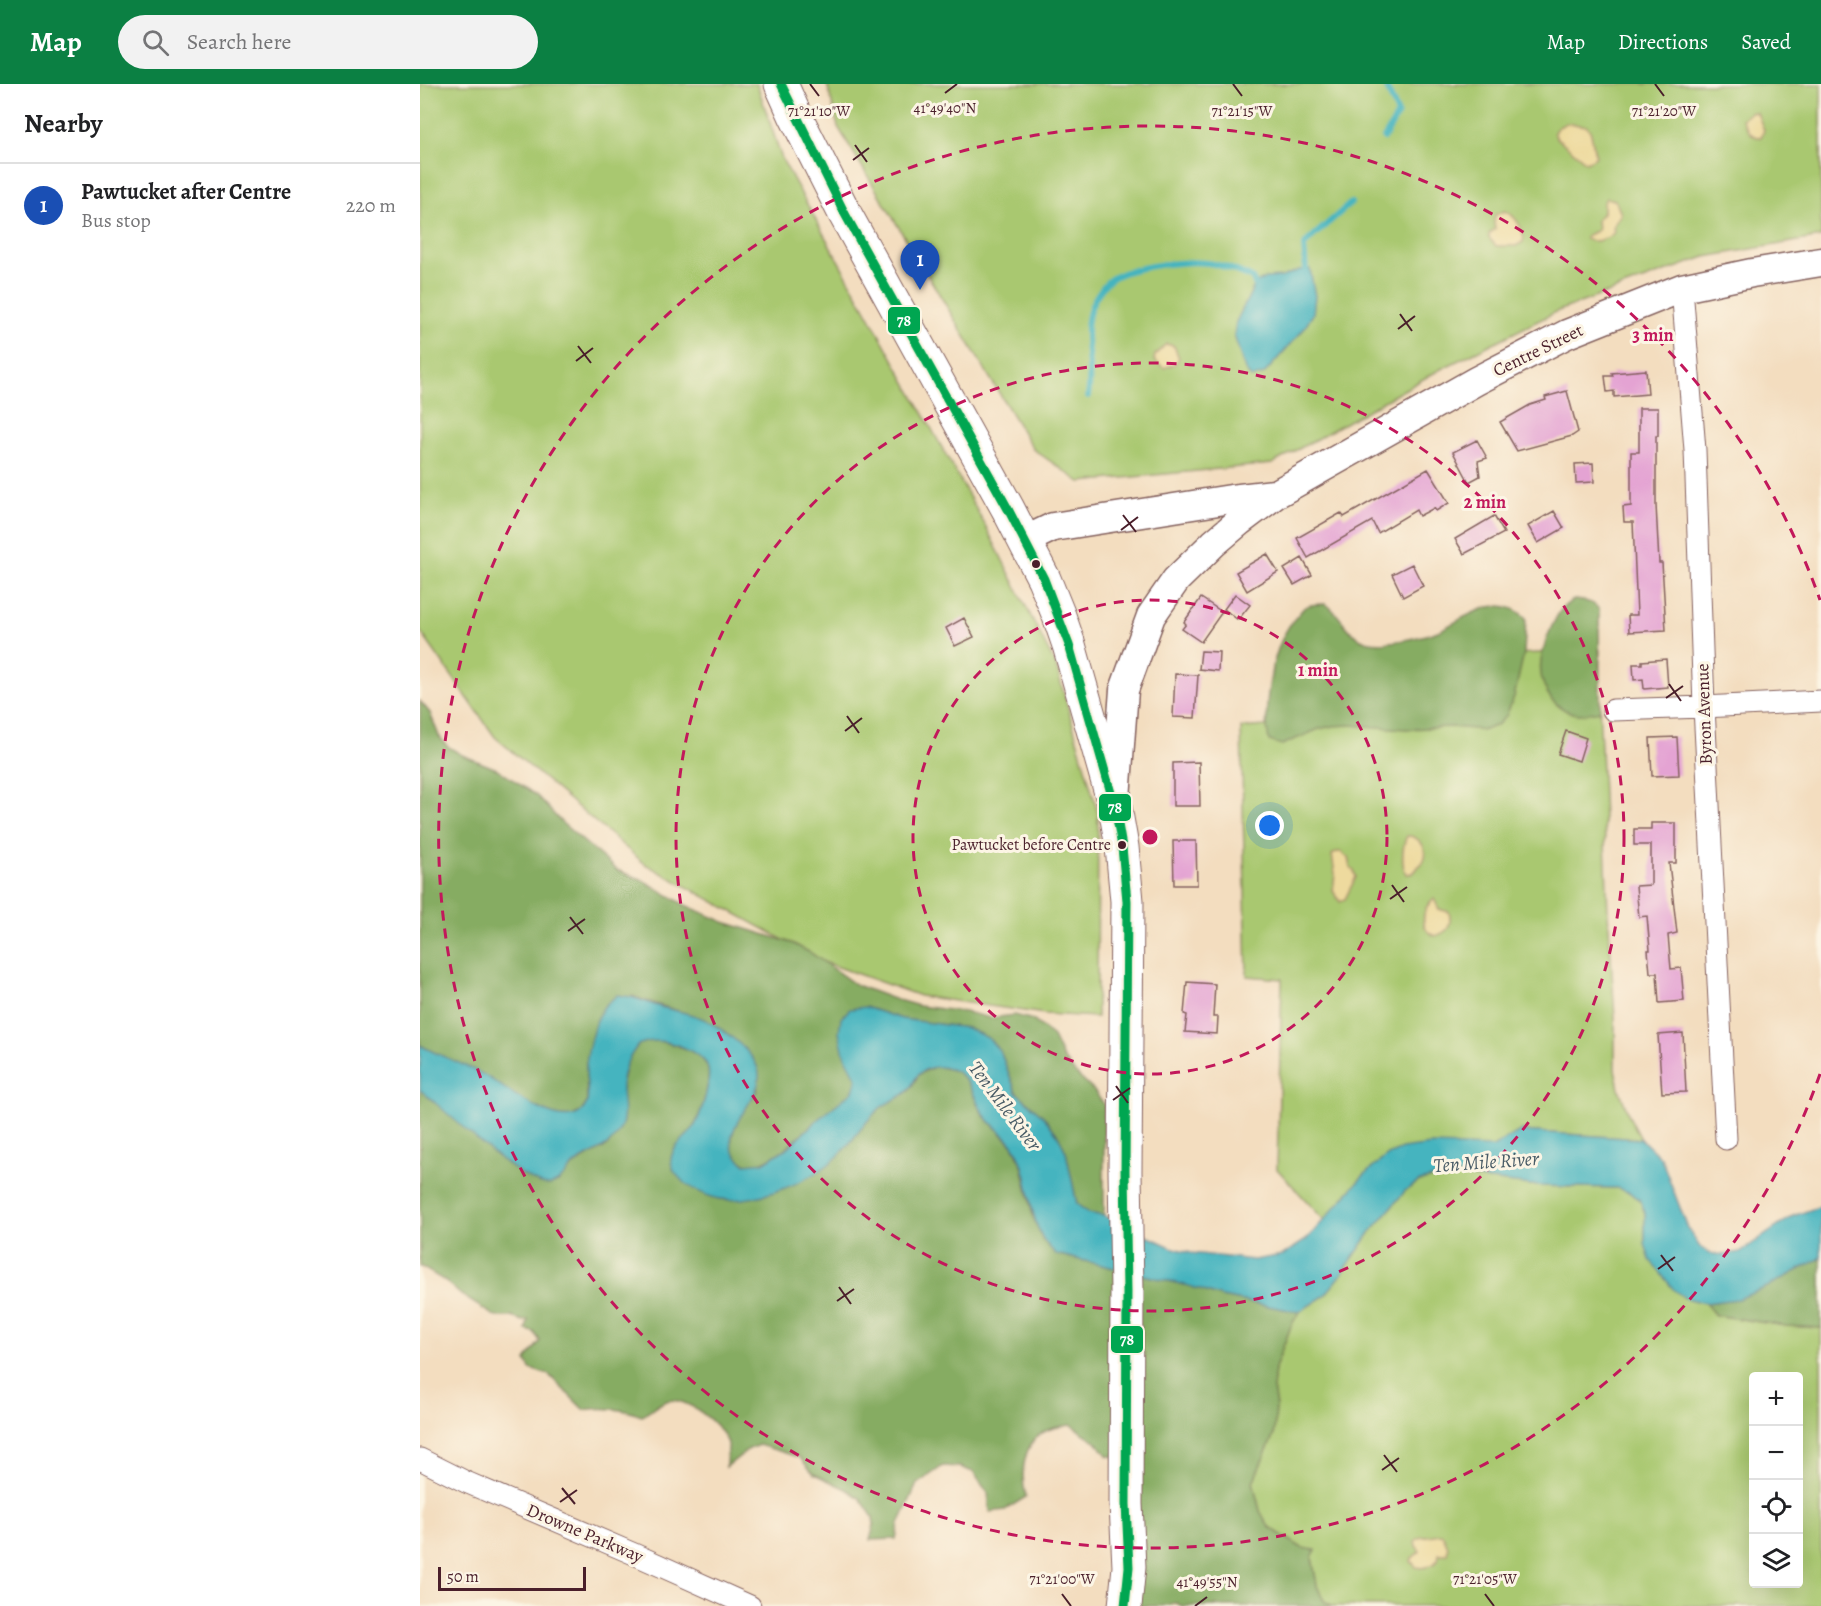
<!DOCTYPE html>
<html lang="en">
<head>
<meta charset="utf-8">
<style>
	body { margin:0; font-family:Alegreya,serif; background:#f2f2f2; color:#202124 }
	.controls { position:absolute; right:18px; bottom:18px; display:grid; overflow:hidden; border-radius:6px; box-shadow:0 6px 24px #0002 }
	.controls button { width:54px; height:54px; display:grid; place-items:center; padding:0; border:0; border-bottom:2px solid #e0e0e0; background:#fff; color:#202124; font:30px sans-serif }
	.scale { position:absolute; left:18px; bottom:15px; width:148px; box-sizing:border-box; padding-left:6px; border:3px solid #4a1f2b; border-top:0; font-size:16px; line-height:21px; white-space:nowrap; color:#4a1f2b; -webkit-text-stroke:4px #fcf5e5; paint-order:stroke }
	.you { position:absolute; left:850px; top:742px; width:21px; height:21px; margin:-15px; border:4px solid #fff; border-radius:50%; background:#1a73e8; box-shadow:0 0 0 9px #1a73e833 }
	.badge { display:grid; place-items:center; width:39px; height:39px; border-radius:50%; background:#0b8043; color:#fff; font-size:20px; font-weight:700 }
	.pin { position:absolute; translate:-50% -50px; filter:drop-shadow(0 2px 3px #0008) }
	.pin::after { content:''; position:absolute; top:32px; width:21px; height:18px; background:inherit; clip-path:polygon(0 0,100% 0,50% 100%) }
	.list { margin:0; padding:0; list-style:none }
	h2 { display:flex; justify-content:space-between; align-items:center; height:78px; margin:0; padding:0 24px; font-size:26px }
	h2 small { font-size:20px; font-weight:400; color:#757577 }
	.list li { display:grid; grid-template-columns:39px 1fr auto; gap:18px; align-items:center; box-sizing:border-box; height:84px; padding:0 24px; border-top:2px solid #e0e0e0 }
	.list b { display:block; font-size:22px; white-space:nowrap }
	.list p { margin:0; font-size:20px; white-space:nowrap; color:#757577 }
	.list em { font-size:20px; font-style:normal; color:#757577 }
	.icon { flex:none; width:33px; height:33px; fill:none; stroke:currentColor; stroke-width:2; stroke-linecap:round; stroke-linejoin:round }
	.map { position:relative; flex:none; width:1401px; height:1522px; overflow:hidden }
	header { display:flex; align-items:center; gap:36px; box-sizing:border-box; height:84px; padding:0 30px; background:#0b8043; color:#fff }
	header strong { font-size:28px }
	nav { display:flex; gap:33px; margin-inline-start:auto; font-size:21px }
	.search { width:420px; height:54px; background:#f2f2f2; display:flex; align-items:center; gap:15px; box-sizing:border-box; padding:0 21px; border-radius:33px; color:#757577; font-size:22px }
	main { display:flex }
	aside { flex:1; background:#fff }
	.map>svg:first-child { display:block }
	.green { fill:#a9c86f; stroke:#7a744d; stroke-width:1.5; fill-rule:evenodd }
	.forest { fill:#86ac62; stroke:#686646; stroke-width:1.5 }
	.sand { fill:#eeda9e; stroke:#9c7c64; stroke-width:1.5 }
	.water { fill:#45b4bf; stroke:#486a75; stroke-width:1.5 }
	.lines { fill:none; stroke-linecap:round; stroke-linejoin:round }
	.stream { stroke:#45b4bf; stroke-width:6 }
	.building { fill:#e4a3d3 }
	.street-casing { stroke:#85625f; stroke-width:23 }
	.secondary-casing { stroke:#85625f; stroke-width:31 }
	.primary-casing { stroke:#85625f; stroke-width:35 }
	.street { stroke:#fff; stroke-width:21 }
	.secondary { stroke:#fff; stroke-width:28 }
	.primary { stroke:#fff; stroke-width:33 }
	.bus-1-casing { stroke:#fcf5e5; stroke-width:14 }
	.bus-1 { stroke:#00a651; stroke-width:9 }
	.ticks { fill:none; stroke:#4a1f2b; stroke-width:2 }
	.ring { fill:none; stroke:#c2185b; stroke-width:3; stroke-dasharray:10 8 }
	.bus-dot { fill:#4a1f2b; stroke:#fcf5e5; stroke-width:2 }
	.labels { text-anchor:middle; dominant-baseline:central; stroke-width:6; stroke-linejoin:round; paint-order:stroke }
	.bus-label { font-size:16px; fill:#4a1f2b; stroke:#fcf5e5; text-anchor:end }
	.street-label { font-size:18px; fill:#4a1f2b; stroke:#fcf5e5 }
	.water-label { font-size:20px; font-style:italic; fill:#485b66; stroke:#fcf5e5 }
	.ticks-label { font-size:15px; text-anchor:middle; fill:#4a1f2b; stroke:#fcf5e5; stroke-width:6; stroke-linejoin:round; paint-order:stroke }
	.centre { fill:#c2185b; stroke:#fcf5e5; stroke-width:3 }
	.ring-label { font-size:18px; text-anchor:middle; font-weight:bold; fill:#c2185b; stroke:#fcf5e5; stroke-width:6; stroke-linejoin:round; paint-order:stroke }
	.line-badge { stroke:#fcf5e5; stroke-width:2 }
	.badge-label { font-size:16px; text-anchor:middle; font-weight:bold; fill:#fff }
</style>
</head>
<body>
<header>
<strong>Map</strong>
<div class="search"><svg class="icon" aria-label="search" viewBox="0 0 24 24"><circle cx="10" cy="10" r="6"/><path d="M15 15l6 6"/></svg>Search here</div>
<nav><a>Map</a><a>Directions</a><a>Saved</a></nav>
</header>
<main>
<aside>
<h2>Nearby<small></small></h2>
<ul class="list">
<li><span class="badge" style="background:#1a4fb4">1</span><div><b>Pawtucket after Centre</b><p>Bus stop</p></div><em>220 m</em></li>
</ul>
</aside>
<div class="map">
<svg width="1401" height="1522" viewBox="0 0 1401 1522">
	<rect width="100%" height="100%" fill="#fcf5e5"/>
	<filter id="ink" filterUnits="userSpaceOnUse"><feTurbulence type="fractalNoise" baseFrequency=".0167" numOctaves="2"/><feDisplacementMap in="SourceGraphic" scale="12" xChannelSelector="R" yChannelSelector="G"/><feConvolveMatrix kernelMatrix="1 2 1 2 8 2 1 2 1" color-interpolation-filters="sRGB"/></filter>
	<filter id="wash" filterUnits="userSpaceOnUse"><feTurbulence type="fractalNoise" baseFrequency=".008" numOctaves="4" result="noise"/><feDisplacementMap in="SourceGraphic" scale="24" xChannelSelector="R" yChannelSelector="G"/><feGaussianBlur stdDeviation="1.35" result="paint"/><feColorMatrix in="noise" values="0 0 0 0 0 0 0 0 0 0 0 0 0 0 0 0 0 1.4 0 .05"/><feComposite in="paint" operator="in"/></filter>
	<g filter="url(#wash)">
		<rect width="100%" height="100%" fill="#f3ddbf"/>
		<path class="green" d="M0,0H337L362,75L565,441L636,582L678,729L677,933L625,930L500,912L404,878L225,780L75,653L0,547Z
			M407,0H1401V153L1285,173L1138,227L1021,285L852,380L660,398L613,365L418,43Z
			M1180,566L1179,617L1188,829L1195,934V985L1199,1005L1209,1032L1221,1055L1100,1047L1073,1063L1058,1064L945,1090L904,1136L857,1085L862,895L827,892L821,644L846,642L852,582Z
			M1033,1089L1062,1095L1119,1102L1197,1104L1211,1109L1220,1116L1225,1129V1160L1265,1214L1285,1219L1295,1231L1366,1242L1401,1244V1522H913L904,1517L897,1502L892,1473L882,1464L849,1443L840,1427L833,1398L854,1350L856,1323L853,1304L855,1284L871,1242L879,1228L904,1212L919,1194L950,1149L985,1107L1000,1097ZM1334,1292H1378V1500H1334Z"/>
		<path class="forest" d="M1154,516C1164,517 1174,517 1179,526L1180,627C1174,628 1167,630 1161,630C1150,630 1139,624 1132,616C1114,592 1120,570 1131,544C1137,532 1141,522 1154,516Z
			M906,520C922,531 928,554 950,558C965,561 1004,553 1018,547C1046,534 1078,506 1106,534L1104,569L1094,613L1086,632L1077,641L1065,646L1031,643L986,645L930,641L913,642L899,645L862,661L849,657C842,622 852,558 877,532C880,529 883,523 887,522C892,520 900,520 906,520Z
			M0,617L10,629L19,652L27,662L42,671L77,685L117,712L142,739L197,786L226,798L265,821L304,838L372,859L391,869L436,901L471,914L499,922L545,928L571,934L595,931L613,936L633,953L643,974L655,989L674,1007L684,1020V1132L668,1129L657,1120L646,1068L637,1050L623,1032L596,1008L580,967L568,954L547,944L482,935L445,923L424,970L438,995C436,999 435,1005 433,1008C426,1017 406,1028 397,1036C380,1051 367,1066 347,1076C339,1080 328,1082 321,1077C296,1060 326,1023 338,1005L285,936C261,927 236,921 212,912L166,979L167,1019L161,1028L150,1033L133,1031L115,1023L0,961Z
			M234,956C250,959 280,966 287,982C293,994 280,1033 273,1044C269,1052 261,1058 255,1065L254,1087L414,1075L458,1025L468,1018L489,1007L499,990L516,982L536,987L547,997L563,1031L593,1061L602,1081L613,1132L622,1155L636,1170L769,1202L802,1213L879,1228L871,1242L855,1284L853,1304L856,1323L854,1350L833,1398L840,1427L849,1443L882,1464L896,1466L892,1473L897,1502L904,1517L913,1522H762L756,1519L742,1522H700L702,1373L688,1372L674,1356L651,1341C643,1342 635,1343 628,1346C602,1357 600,1390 606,1413L585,1426L570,1428L568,1409L553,1388L540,1383L523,1382L497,1400L479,1440L476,1455L450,1456L454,1441L453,1433L440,1414L426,1405L394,1390L379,1373L339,1361L329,1365L306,1383C305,1375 309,1368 308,1360C303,1341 265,1311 246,1317C238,1320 229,1328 222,1332C204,1325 184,1323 164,1326L129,1291L110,1285L106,1276L120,1257L114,1248L106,1246L108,1236L103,1237L92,1233H76L41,1211L25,1197L0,1182V1006L17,1019L138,1098L156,1079L187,1062L203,1036L202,997L207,976L218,960Z
			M1401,1174V1244L1366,1242L1295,1231L1285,1219C1331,1216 1361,1194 1401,1174Z"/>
		<path class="sand" d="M1331,28L1337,29L1344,46L1341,53C1330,54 1327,44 1322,35Z
			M1146,39L1167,42C1175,52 1171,61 1176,72L1173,75L1166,78L1136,53L1134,48L1137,44Z
			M1186,114L1195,116L1201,130L1193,142L1194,148C1190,155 1173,160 1166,155V152L1178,146L1177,136L1183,129V120Z
			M1084,127C1094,129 1106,147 1103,158L1096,162H1076L1069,154V150L1075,145L1074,139L1075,131Z
			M746,260L754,262L759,274L755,280L744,284L734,276L735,271Z
			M987,752C998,751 1009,765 1004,776C1003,780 1000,781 998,783C994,789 993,790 986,790C981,780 982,762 987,752Z
			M917,768H921L928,774L930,784L934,787L936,793L925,815L920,818L913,807L915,790L912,771Z
			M1014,815L1019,825L1029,828C1032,841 1029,848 1015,852C999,847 1001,823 1014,815Z
			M1020,1450L1023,1451L1028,1463L1027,1470H1019L1018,1476C1012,1482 1004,1485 996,1483L991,1477C993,1470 997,1472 1000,1467L996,1462L995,1457L1001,1453Z"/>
		<path class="water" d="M890,185L895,212L893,230L884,245L844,290L831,294L825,286L814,251L816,238L835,200L845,194L862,193L879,186Z
			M197,911C216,912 224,918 241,923C256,927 272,929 286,936C304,946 337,969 339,990C342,1021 286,1052 325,1080L345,1078L370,1062L397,1036L433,1007L437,995L424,970L419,948L421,934L430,925L445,923L482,935L547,944L568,954L580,967L596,1008L623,1032L637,1050L646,1068L657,1120L668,1129L684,1132L751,1163L771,1169L834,1176L863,1171L886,1156L945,1090L968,1071L982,1065L1011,1061L1073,1063L1100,1047L1221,1055L1241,1074L1267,1142L1279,1162L1289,1169L1301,1171L1320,1168L1373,1132L1401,1122V1174L1347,1203L1318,1215L1285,1219L1265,1214L1254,1206L1230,1176L1225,1160V1129L1220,1116L1211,1109L1197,1104L1119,1102L1062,1095L1032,1089L1000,1097L985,1107L950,1149L919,1194L904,1212L879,1228L802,1213L769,1202L636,1170C631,1165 625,1159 622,1153C607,1125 611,1089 594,1062C586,1050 571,1042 563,1029C554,1015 550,993 533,986C522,981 508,982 499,990C494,994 493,1001 489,1006C482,1014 468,1017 459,1025C442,1040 431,1061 414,1076C387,1099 327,1124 292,1113C277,1108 250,1094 251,1075C252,1063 265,1055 272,1046C280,1035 293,994 287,981C285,976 279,973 274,969C264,962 247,957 235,957C230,957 223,959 218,961C210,972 203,983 202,998C201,1014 208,1032 199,1047C191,1063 174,1068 159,1077C148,1083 142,1101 128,1101C99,1100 26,1026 0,1006V961C21,973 45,980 66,992C86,1004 149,1055 166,1021C170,1013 166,998 166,989C165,973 174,937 183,924C187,919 193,915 197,911Z"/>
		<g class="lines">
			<path class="stream" d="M964,54L978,30L965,0
				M886,186L884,162L890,155L931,119
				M668,312C674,280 660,251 672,221C675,213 684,200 691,195C710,182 771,175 794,180C807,183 820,188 832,194L835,200"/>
		</g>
		<g id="blocks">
			<path class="building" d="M1226,286L1228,310L1194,313V307L1187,308L1185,292H1193L1192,289Z
				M1147,307L1158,348L1152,352L1097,367L1080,338L1110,321L1126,316L1125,313Z
				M1219,324H1238V352H1236V421L1239,479H1242L1246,546L1209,548L1208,531H1217L1213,438H1204L1203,423L1211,422V368H1219Z
				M1057,356L1067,374L1058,377L1060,392L1049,398L1033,368Z
				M1173,379L1174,398L1156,399L1155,380Z
				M1008,385L1029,419L1016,427L1014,424L999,432L996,426L958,449L952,437L888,474L877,454L921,429L924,433Z
				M1134,427L1144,444L1118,459L1108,442Z
				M1074,432L1084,449L1044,470L1035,455Z
				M847,470L858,488L827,507L816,488Z
				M882,474L892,491L874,501L864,485Z
				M992,480L1003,502L983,513L972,490Z
				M815,510L830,521L818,536L804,525Z
				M781,514L802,528L781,558L762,545L766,540L764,538Z
				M544,534L554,553L535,562L526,544Z
				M781,567L799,568L798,587L779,585Z
				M1246,575L1248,603L1224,605L1223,595L1214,596L1213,580H1222V577Z
				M755,590L778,591L775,634L753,633Z
				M1146,647L1166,654L1159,677L1138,670Z
				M1257,653L1259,691L1232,692L1230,654Z
				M779,678L780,722H753V679Z
				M1231,739H1256V779H1249L1257,849L1248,851L1251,885L1261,884L1264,917L1239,919L1237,889H1230L1228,866H1230L1227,832L1219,833L1216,802L1231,801V761H1214V745H1231Z
				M753,757H776L777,801H754Z
				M767,898L795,900L793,933H798L797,950L765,948L767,931L764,930Z
				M1263,949L1266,1008L1242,1009L1238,951Z"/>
		</g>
	</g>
	<g filter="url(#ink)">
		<use href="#blocks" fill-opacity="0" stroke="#85625f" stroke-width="1.5"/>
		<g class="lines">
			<defs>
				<path id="street" d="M1262,204L1275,366L1284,623L1306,1055
					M1193,626L1284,623L1401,617
					M0,1375L46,1398L214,1470L330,1522"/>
				<path id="secondary" d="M604,457L633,443L811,415L854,410
					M696,714L704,606L731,532L756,496L794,459L820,437L856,410L1056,297L1147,250L1262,204L1332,189L1401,178"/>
				<path id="primary" d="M361,0L375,31L425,130L588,425L624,495L639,532L649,561L695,723L702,763L707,817L705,1087L707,1207L706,1420L709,1483L705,1522"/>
			</defs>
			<use href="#street" class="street-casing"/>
			<use href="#secondary" class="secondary-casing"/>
			<use href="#primary" class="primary-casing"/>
			<use href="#street" class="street"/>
			<use href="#secondary" class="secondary"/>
			<use href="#primary" class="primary"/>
			<defs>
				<path id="bus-1" d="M361,0L425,130L588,425L624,495L649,561L695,723L702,763L707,817L705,1087L707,1207L706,1420L709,1483L705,1522"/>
			</defs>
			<use href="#bus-1" class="bus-1-casing"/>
			<use href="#bus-1" class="bus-1"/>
		</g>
	</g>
	<path class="ticks" d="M390,0L399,12M813,0L822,12M1235,0L1244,12M525,9L537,0M435,61L447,78M433,76L449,64M980,230L992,247M978,245L995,232M158,262L171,279M156,277L173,264M703,431L716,448M701,446L718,433M1249,600L1261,617M1246,614L1263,602M427,632L439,649M425,647L442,634M972,801L984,818M970,815L987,803M150,833L163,850M148,847L165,835M696,1002L708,1019M693,1016L710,1004M1241,1171L1253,1187M1238,1185L1255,1173M419,1203L431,1220M417,1217L434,1205M964,1371L977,1388M962,1386L979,1374M142,1404L155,1420M140,1418L157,1406M642,1510L651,1522M1065,1510L1074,1522M775,1522L787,1513"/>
	<g class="ring">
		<circle cx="730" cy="753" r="237"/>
		<circle cx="730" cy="753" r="474"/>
		<path d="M1400 990A711 711 0 1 1 1400 516"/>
	</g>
	<g class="bus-dot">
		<circle cx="616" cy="480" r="5"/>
		<circle cx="702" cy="761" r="5"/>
	</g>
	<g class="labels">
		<g class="bus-label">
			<text x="691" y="761">Pawtucket before Centre</text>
		</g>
		<g class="street-label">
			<text transform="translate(1118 266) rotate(-26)">Centre Street</text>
			<text transform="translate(1284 630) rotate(-92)">Byron Avenue</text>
			<text transform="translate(165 1449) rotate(23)">Drowne Parkway</text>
		</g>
		<g class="water-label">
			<text transform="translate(585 1022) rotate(53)">Ten Mile River</text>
			<text transform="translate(1066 1078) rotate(-4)">Ten Mile River</text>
		</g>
	</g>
	<g class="ticks-label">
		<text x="525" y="29">41°49'40"N</text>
		<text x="399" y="32">71°21'10"W</text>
		<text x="822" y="32">71°21'15"W</text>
		<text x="1244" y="32">71°21'20"W</text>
		<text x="642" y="1500">71°21'00"W</text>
		<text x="1065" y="1500">71°21'05"W</text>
		<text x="787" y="1503">41°49'55"N</text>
	</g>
	<circle cx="730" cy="753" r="9" class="centre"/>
	<g class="ring-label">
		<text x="1233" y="257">3 min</text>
		<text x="1065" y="424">2 min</text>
		<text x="898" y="592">1 min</text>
	</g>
	<g class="line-badge">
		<rect x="467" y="222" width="34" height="29" rx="6" fill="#00a651"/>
		<rect x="678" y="709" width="34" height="29" rx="6" fill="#00a651"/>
		<rect x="690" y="1241" width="34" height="29" rx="6" fill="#00a651"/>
	</g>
	<g class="badge-label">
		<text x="484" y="242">78</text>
		<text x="695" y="729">78</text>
		<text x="707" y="1261">78</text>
	</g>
</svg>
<div class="controls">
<button>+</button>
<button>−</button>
<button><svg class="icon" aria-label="locate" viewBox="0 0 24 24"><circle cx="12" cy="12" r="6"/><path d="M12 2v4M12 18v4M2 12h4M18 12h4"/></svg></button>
<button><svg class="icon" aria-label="layers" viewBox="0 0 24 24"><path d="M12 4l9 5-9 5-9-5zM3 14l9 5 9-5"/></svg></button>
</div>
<div class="scale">50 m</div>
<div class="you"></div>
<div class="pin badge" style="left:500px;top:206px;background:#1a4fb4">1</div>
</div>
</main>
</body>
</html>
